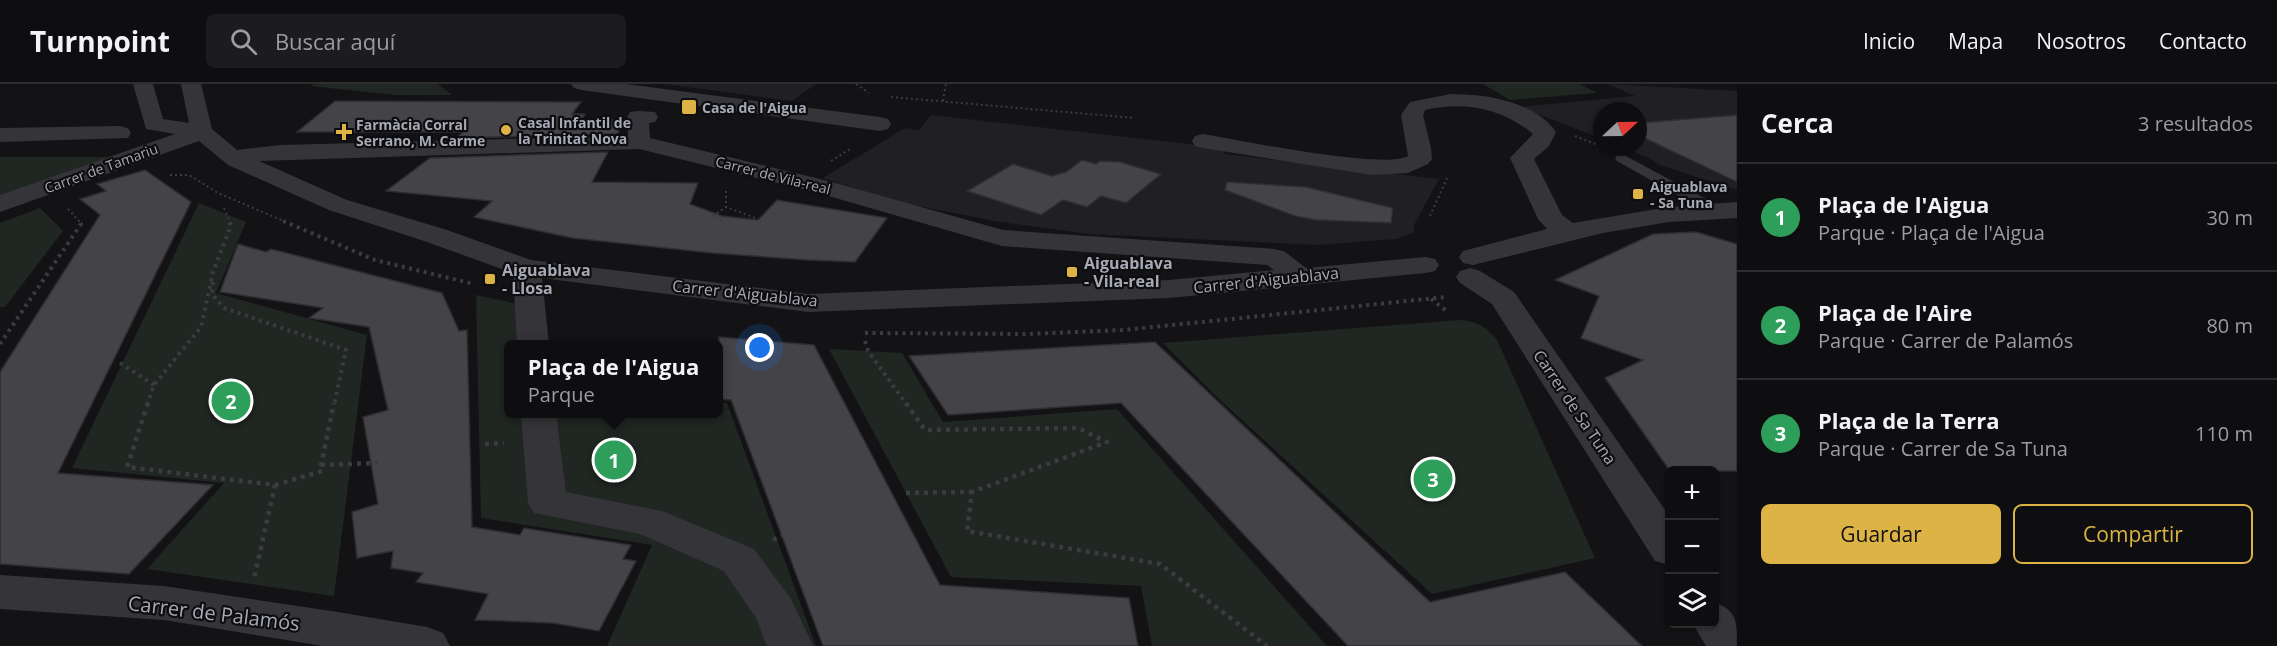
<!DOCTYPE html>
<html lang="es">
<head>
<meta charset="utf-8">
<style>
	body { margin:0; font-family:"Open Sans",sans-serif; background:#1c1c1e; color:#f1f3f6 }
	.controls { position:absolute; right:18px; bottom:18px; display:grid; overflow:hidden; border-radius:9px; box-shadow:0 2px 4px #0004 }
	.controls button { width:54px; height:54px; display:grid; place-items:center; padding:0; border:0; border-bottom:2px solid #2e2e30; background:#0e0e10; color:#f1f3f6; font:30px sans-serif }
	.compass { position:absolute; left:1593px; top:18px; width:54px; height:54px; border-radius:50%; background:#0e0e10; box-shadow:0 2px 4px #0004; rotate:68deg }
	.you { position:absolute; left:760px; top:264px; width:21px; height:21px; margin:-15px; border:4px solid #fff; border-radius:50%; background:#1a73e8; box-shadow:0 0 0 9px #1a73e833 }
	.badge { display:grid; place-items:center; width:39px; height:39px; border-radius:50%; background:#dcb344; color:#fff; font-size:20px; font-weight:700 }
	.pin { position:absolute; translate:-50% -50%; border:3px solid #fff; box-shadow:0 2px 6px #0006 }
	.popup { position:absolute; left:504px; top:256px; width:219px; height:78px; box-sizing:border-box; display:grid; place-content:center; border-radius:9px; background:#0e0e10; filter:drop-shadow(0 2px 4px #0005); font-size:20px; white-space:nowrap; color:#9b9c9f }
	.popup b { font-size:22px; color:#f1f3f6 }
	.popup::after { content:''; position:absolute; left:50%; top:100%; margin-left:-12px; border:12px solid transparent; border-top-color:#0e0e10 }
	.list { margin:0; padding:0; list-style:none }
	h2 { display:flex; justify-content:space-between; align-items:center; height:78px; margin:0; padding:0 24px; font-size:26px }
	h2 small { font-size:20px; font-weight:400; color:#9b9c9f }
	.list li { display:grid; grid-template-columns:39px 1fr auto; gap:18px; align-items:center; box-sizing:border-box; height:108px; padding:0 24px; border-top:2px solid #2e2e30 }
	.list b { display:block; font-size:22px; white-space:nowrap }
	.list p { margin:0; font-size:20px; white-space:nowrap; color:#9b9c9f }
	.list em { font-size:20px; font-style:normal; color:#9b9c9f }
	.actions { display:flex; gap:12px; padding:18px 24px }
	.actions a { flex:1; padding:14px 0; border:2px solid #dcb344; border-radius:9px; text-align:center; font-size:21px; color:#dcb344 }
	.actions .main { background:#dcb344; color:#111 }
	.icon { flex:none; width:33px; height:33px; fill:none; stroke:currentColor; stroke-width:2; stroke-linecap:round; stroke-linejoin:round }
	.map { position:relative; flex:none; width:1737px; height:562px; overflow:hidden }
	header { display:flex; align-items:center; gap:36px; box-sizing:border-box; height:84px; padding:0 30px; background:#0e0e10; border-bottom:2px solid #2e2e30 }
	header strong { font-size:28px }
	nav { display:flex; gap:33px; margin-inline-start:auto; font-size:21px }
	.search { width:420px; height:54px; background:#1c1c1e; display:flex; align-items:center; gap:15px; box-sizing:border-box; padding:0 21px; border-radius:9px; color:#9b9c9f; font-size:22px }
	main { display:flex }
	aside { flex:1; background:#0e0e10 }
	.map>svg:first-child { display:block }
	.built { fill:#202022 }
	.green { fill:#202621 }
	.building { fill:#434348; stroke:#2e2e31; stroke-width:1.5 }
	.lines { fill:none; stroke-linecap:round; stroke-linejoin:round }
	.path-far2 { stroke:#3b3c40; stroke-width:2; stroke-dasharray:2 3; stroke-linecap:butt }
	.path-far1 { stroke:#3b3c40; stroke-width:4; stroke-dasharray:3 4.5; stroke-linecap:butt }
	.path { stroke:#3b3c40; stroke-width:4.5; stroke-dasharray:4 5; stroke-linecap:butt }
	.lane { fill:#353539; fill-rule:evenodd }
	.street { fill:#353539; fill-rule:evenodd }
	.poi-dot { fill:#dcb344; stroke:#0e0e10; stroke-width:2 }
	.labels { text-anchor:middle; dominant-baseline:central; stroke-width:4.5; stroke-linejoin:round; paint-order:stroke }
	.far-poi-label { font-size:14px; font-weight:bold; fill:#a7aab4; stroke:#0e0e10; text-anchor:start }
	.far-street-label { font-size:14px; fill:#a7aab4; stroke:#0e0e10 }
	.poi-label { font-size:16px; font-weight:bold; fill:#a7aab4; stroke:#0e0e10; text-anchor:start }
	.street-label { font-size:16px; fill:#a7aab4; stroke:#0e0e10 }
	.near-street-label { font-size:20px; fill:#a7aab4; stroke:#0e0e10 }
</style>
</head>
<body>
<header>
<strong>Turnpoint</strong>
<div class="search"><svg class="icon" aria-label="search" viewBox="0 0 24 24"><circle cx="10" cy="10" r="6"/><path d="M15 15l6 6"/></svg>Buscar aquí</div>
<nav><a>Inicio</a><a>Mapa</a><a>Nosotros</a><a>Contacto</a></nav>
</header>
<main>
<div class="map">
<svg width="1737" height="562" viewBox="0 0 1737 562">
	<rect width="100%" height="100%" fill="#131315"/>
	<path class="built" d="M665,0H816L792,17Z
		M1608,0L1737,7V106L1660,81L1649,74L1621,63H1638V27H1602V55L1520,23L1635,12Z
		M931,31L1224,64V70L1439,95L1414,141V149L1396,155L1318,161L1089,150L1000,138L903,119L823,94L905,44L919,46Z"/>
	<path class="green" d="M314,0H438L452,11H395L310,2Z
		M1483,0H1580L1597,9L1510,16Z
		M0,73H111L0,114Z
		M199,119L246,138L216,209L367,251L334,512L147,485L224,399L72,384Z
		M40,124L63,147L5,223H0V139Z
		M476,211L541,225L543,260H509V330H719V318L727,319L816,562H607L652,461L481,434Z
		M1460,236C1476,237 1487,243 1497,256L1595,474L1432,510L1220,316L1163,259Z
		M829,265L902,269L943,338L1117,325L1327,562H1152L1141,502L951,493Z"/>
	<path class="building" d="M335,17L581,18L572,30H585L581,36H625L617,50L456,54L463,48H297Z
		M1737,31V98L1638,51V39Z
		M608,68L592,98L698,99L690,120L722,132L758,136L777,116L887,134L855,178L808,176L712,169L572,154L474,133L492,117L386,107L430,74Z
		M1082,76L1096,80L1100,77L1120,78L1161,90L1126,119L1101,112L1087,123L1063,116L1041,131L967,107L1013,80L1052,92L1066,88Z
		M145,86L191,118L58,389L213,401L129,490L0,480V288L100,131L80,115L106,107L97,100Z
		M1227,98L1306,103L1393,124L1391,139L1316,136L1295,132L1225,106Z
		M1696,148L1737,160V387H1670L1605,294L1643,276L1581,254L1599,212L1555,196L1653,150Z
		M238,160L266,168L271,165L442,209L459,247L467,246L472,443L520,451L524,444L631,461L623,475L636,477L599,547L553,539L475,536L488,510L416,498L423,489L391,484L393,467L357,474L352,428L378,420L363,333L388,326L369,243L309,234L323,224L220,208Z
		M719,253L814,261L940,501L1129,514L1138,562H823L731,316L719,315Z
		M1155,258L1430,518L1565,488L1642,562H1348L1121,319L948,331L909,272Z"/>
	<g class="lines">
		<path class="path-far2" d="M856,0L869,9
			M891,13L1135,34
			M943,17L946,0
			M1575,52L1598,61
			M831,77L850,65
			M170,91H189L218,109L286,138
			M726,107V123L758,135
			M224,124L230,138
			M68,125L80,138
			M1430,132L1447,94
			M722,137L713,132L726,123"/>
		<path class="path-far1" d="M283,137L375,176L474,200
			M213,198L212,210L224,224L346,266L334,321
			M1431,215L1448,228
			M865,249L1027,250L1124,246L1446,213
			M865,257L868,267L907,321
			M0,260L81,140L78,137
			M120,279L154,301
			M147,321L154,301L201,243L213,188L231,141L229,137"/>
		<path class="path" d="M148,319L127,383L275,401L254,495
			M906,319L925,346L1078,344L1107,358L972,408L967,447L1160,480L1267,562
			M485,360L504,359
			M321,381L378,379
			M275,401L322,387L321,381L334,319
			M906,409L972,408
			M773,456L782,451"/>
		<path class="lane" d="M1622,70L1721,123L1723,126L1715,131L1709,129L1617,77L1615,74L1617,71Z"/>
		<path class="street" d="M133,0H153L163,35L189,39L181,0H201L212,45L237,66L281,61L628,52L627,33L630,28L638,27L655,28L658,33L655,38L649,39L650,54L836,99L1003,146L1274,165L1284,167L1306,184L1425,173L1435,175L1439,181L1435,187L1425,189L1169,214L808,228L542,194L549,260H517L513,189L427,158L329,126L228,81L199,57L0,128V111L175,50L146,45ZM639,65L818,109L1002,162L1267,181L1274,186L1169,196L808,210L531,176L447,146L347,116L259,77Z
			M571,0H626L880,33L888,35L891,40L888,45L880,47L581,6L574,4Z
			M1451,10C1485,10 1535,17 1556,48L1549,62L1534,75L1562,131L1573,139L1669,123L1737,118V134L1669,138L1603,149L1473,181L1463,179L1459,173L1463,167L1547,145L1538,135L1510,74L1533,50C1502,24 1464,17 1425,26L1423,31L1431,64L1432,75L1428,80L1408,89L1372,91L1203,64L1195,62L1192,57L1195,52L1203,50C1239,56 1384,86 1408,72L1401,31L1410,18Z
			M120,42L128,44L131,49L128,54L0,58V44Z
			M1470,184L1480,187L1514,208L1670,433V481L1655,477L1492,220L1460,199L1456,193L1460,187Z
			M521,330H556L566,408L662,427L754,465L791,515L813,562H767L756,534L724,487L640,450L534,429L528,419Z
			M0,491L164,502L338,528L427,543L443,549L450,562H323L164,536L0,525Z
			M1714,518C1737,527 1737,536 1737,562H1706L1693,540H1714Z"/>
	</g>
	<g class="poi-dot">
		<rect x="681" y="15" width="16" height="16" rx="3"/>
		<circle cx="506" cy="46" r="6"/>
		<path d="M341 39h6v6h6v6h-6v6h-6v-6h-6v-6h6z"/>
		<rect x="1632" y="104" width="12" height="12" rx="3"/>
		<rect x="1066" y="182" width="12" height="12" rx="3"/>
		<rect x="484" y="189" width="12" height="12" rx="3"/>
	</g>
	<g class="labels">
		<g class="far-poi-label">
			<text x="702" y="23">Casa de l'Aigua</text>
			<text x="518" y="38">Casal Infantil de<tspan x="518" dy="16">la Trinitat Nova</tspan></text>
			<text x="356" y="40">Farmàcia Corral<tspan x="356" dy="16">Serrano, M. Carme</tspan></text>
			<text x="1650" y="102">Aiguablava<tspan x="1650" dy="16">- Sa Tuna</tspan></text>
		</g>
		<g class="far-street-label">
			<text transform="translate(101 84) rotate(-20)">Carrer de Tamariu</text>
			<text transform="translate(773 91) rotate(14)">Carrer de Vila-real</text>
		</g>
		<g class="poi-label">
			<text x="1084" y="179">Aiguablava<tspan x="1084" dy="18">- Vila-real</tspan></text>
			<text x="502" y="186">Aiguablava<tspan x="502" dy="18">- Llosa</tspan></text>
		</g>
		<g class="street-label">
			<text transform="translate(1266 196) rotate(-6)">Carrer d'Aiguablava</text>
			<text transform="translate(745 209) rotate(6)">Carrer d'Aiguablava</text>
			<text transform="translate(1575 323) rotate(56)">Carrer de Sa Tuna</text>
		</g>
		<g class="near-street-label">
			<text transform="translate(214 529) rotate(7)">Carrer de Palamós</text>
		</g>
	</g>
</svg>
<div class="controls">
<button>+</button>
<button>−</button>
<button><svg class="icon" aria-label="layers" viewBox="0 0 24 24"><path d="M12 4l9 5-9 5-9-5zM3 14l9 5 9-5"/></svg></button>
</div>
<svg class="compass" viewBox="-18 -18 36 36"><path d="M0-13l5 13h-10z" fill="#e53935"/><path d="M0 13l5-13h-10z" fill="#9b9c9f"/></svg>
<div class="you"></div>
<div class="pin badge" style="left:614px;top:376px;background:#2e9e5b">1</div>
<div class="popup"><b>Plaça de l'Aigua</b>Parque</div>
<div class="pin badge" style="left:231px;top:317px;background:#2e9e5b">2</div>
<div class="pin badge" style="left:1433px;top:395px;background:#2e9e5b">3</div>
</div>
<aside>
<h2>Cerca<small>3 resultados</small></h2>
<ul class="list">
<li><span class="badge" style="background:#2e9e5b">1</span><div><b>Plaça de l'Aigua</b><p>Parque · Plaça de l'Aigua</p></div><em>30 m</em></li>
<li><span class="badge" style="background:#2e9e5b">2</span><div><b>Plaça de l'Aire</b><p>Parque · Carrer de Palamós</p></div><em>80 m</em></li>
<li><span class="badge" style="background:#2e9e5b">3</span><div><b>Plaça de la Terra</b><p>Parque · Carrer de Sa Tuna</p></div><em>110 m</em></li>
</ul>
<div class="actions"><a class="main">Guardar</a><a>Compartir</a></div>
</aside>
</main>
</body>
</html>
